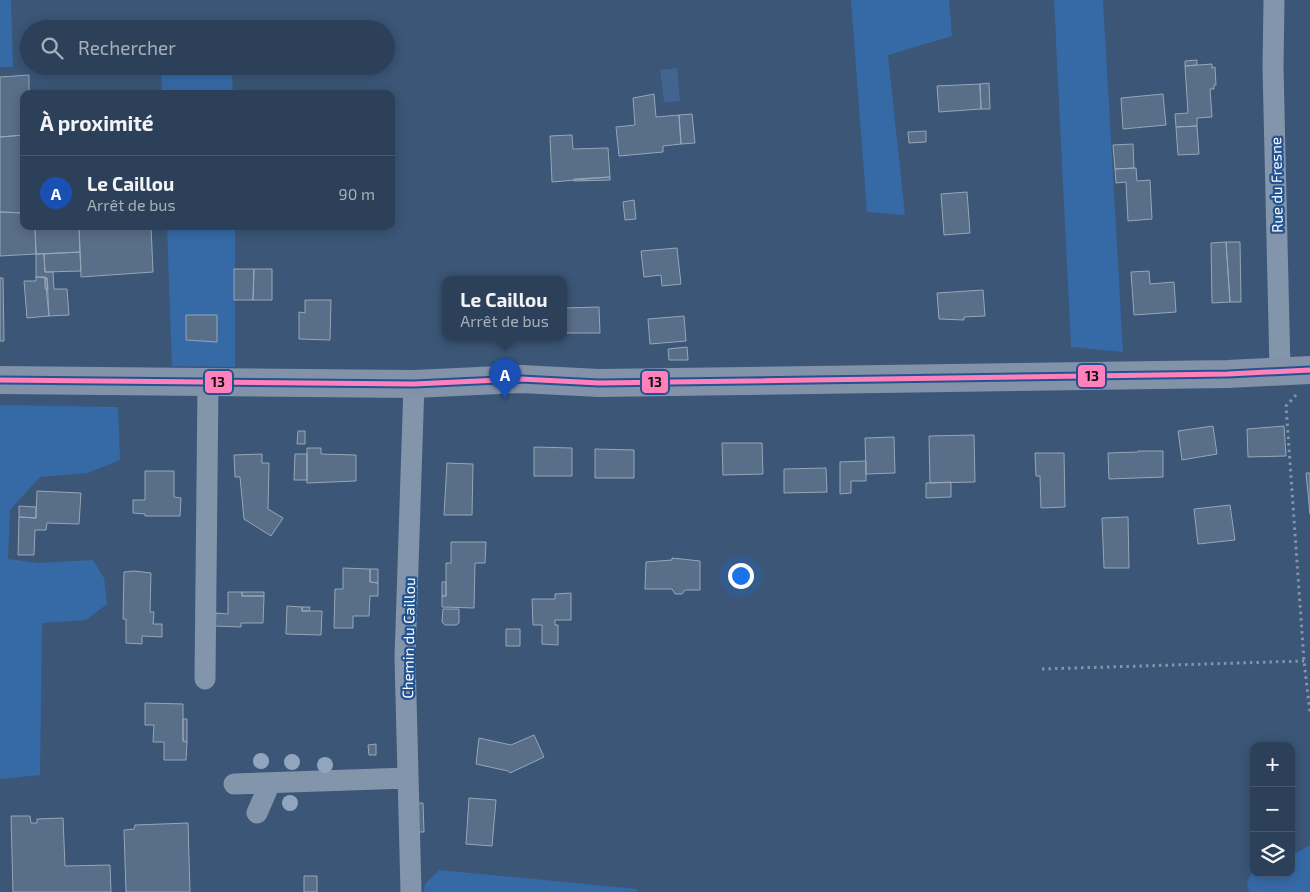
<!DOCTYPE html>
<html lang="fr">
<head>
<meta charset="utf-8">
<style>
	body { margin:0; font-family:"Exo 2",sans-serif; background:#34475f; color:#f1f3f6 }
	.controls { position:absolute; right:15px; bottom:15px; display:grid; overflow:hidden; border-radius:10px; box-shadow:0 2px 12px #0003 }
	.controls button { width:45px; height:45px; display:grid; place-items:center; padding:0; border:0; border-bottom:1px solid #48596f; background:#2c4059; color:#f1f3f6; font:25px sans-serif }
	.you { position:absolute; left:740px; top:575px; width:18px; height:18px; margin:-12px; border:4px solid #fff; border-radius:50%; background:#1a73e8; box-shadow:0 0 0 8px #1a73e833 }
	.badge { display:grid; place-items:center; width:32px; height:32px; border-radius:50%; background:#95b2f1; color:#fff; font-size:16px; font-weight:700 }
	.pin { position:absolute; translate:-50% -41px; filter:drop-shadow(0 1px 2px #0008) }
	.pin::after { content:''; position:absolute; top:26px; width:18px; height:15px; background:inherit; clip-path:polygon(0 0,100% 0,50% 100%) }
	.popup { position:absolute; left:442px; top:276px; width:125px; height:65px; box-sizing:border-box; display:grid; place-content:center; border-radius:10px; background:#2c4059; filter:drop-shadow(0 1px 4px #0005); font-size:16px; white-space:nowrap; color:#a6afba }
	.popup b { font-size:19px; color:#f1f3f6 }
	.popup::after { content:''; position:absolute; left:50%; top:100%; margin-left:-10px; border:10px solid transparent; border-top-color:#2c4059 }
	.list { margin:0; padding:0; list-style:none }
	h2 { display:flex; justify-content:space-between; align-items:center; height:65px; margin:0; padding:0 20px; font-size:21px }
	h2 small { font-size:16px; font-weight:400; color:#a6afba }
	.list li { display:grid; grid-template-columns:32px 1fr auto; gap:15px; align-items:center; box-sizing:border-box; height:75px; padding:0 20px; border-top:1px solid #48596f }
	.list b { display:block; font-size:19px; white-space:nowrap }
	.list p { margin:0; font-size:16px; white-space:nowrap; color:#a6afba }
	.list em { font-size:16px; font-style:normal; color:#a6afba }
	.icon { flex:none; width:28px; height:28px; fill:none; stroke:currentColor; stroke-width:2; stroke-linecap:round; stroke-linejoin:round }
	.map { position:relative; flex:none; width:1310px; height:892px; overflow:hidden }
	.search { position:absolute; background:#2c4059; box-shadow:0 2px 12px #0003; left:20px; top:20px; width:375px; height:55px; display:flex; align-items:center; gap:12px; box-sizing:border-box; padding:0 18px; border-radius:28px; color:#a6afba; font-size:19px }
	.panel { position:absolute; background:#2c4059; box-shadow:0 2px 12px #0003; left:20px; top:90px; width:375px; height:140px; border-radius:10px }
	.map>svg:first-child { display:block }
	.green { fill:#366aa6 }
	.water { fill:#41658f }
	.building { fill:#596e88; stroke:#97a6b8 }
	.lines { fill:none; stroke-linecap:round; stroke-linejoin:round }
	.path { stroke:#8295aa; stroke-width:3; stroke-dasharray:2.5 4; stroke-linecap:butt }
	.minor { stroke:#8295aa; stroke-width:21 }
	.major { stroke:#8292a9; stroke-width:28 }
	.bus-1-casing { stroke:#225390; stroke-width:9 }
	.bus-1 { stroke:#ff80ba; stroke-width:5 }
	.tree { fill:#91a6be }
	.labels { text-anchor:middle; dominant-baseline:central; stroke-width:4.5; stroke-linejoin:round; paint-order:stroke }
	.street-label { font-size:15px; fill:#fff; stroke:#225390 }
	.line-badge { stroke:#225390; stroke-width:2 }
	.pale-badge-label { font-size:14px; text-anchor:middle; font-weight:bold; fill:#111 }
</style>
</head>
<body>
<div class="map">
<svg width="1310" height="892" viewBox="0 0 1310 892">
	<rect width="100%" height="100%" fill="#3b5677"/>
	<path class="green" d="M0,0H11L13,67H0Z
		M851,0H949L952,36L888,55L905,215L867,212Z
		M1054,0H1103L1123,352L1071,347Z
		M161,68L232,69L233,94H162Z
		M167,226H235V367L172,366Z
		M0,405L118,407L120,460L88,473L40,477L10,510L8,559L39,563L93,560L104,578L107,604L86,620L42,623L40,775L0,779Z
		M1310,845V892H1249L1247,882L1254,869V873H1291V856Z
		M439,870L637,889L638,892H424L425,884Z"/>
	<path class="water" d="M677,68L680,101L664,102L660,70Z"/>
	<path class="building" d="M1197,60V65L1185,66V61Z
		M1212,64V68L1215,67L1216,85H1214V89H1210L1212,117L1197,118V126L1176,127L1175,114L1188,113L1185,66Z
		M29,75V94H24V135L0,137V77Z
		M989,83L990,109H981L980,84Z
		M980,84L981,109L939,112L937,86Z
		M654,94L656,117L679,115L681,144L663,146V152L619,156L616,127L635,125L633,98Z
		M1163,94L1166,125L1123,129L1121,98Z
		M692,114L695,143L681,144L679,115Z
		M1197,126L1199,154L1178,155L1176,127Z
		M926,131V142L909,143L908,132Z
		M24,135V213L0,212V137Z
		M572,135L573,149L608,148L610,177L552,182L550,136Z
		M1133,144L1134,168L1115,169L1113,145Z
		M1136,168L1137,181L1150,180L1152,219L1128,221L1126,182L1116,183L1115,169Z
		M610,177V180L574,181V179Z
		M967,192L970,233L944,235L941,194Z
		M634,200L636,219L625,220L623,202Z
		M0,212L24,213V226H35L36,254L0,256Z
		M35,226H79L80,252L36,254Z
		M79,226H151L153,272L81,277Z
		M1226,242H1240L1241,302H1230Z
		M1226,242L1230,302L1212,303L1211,243Z
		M677,248L681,284L662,286L661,275L644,277L641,251Z
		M80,252L81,271L45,272L44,254Z
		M36,254H44L45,272H53L54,289H67L69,315L49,316L47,278L36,277Z
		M234,269H254L253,300H234Z
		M254,269H272V300H253Z
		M1149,271L1150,284L1174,282L1176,312L1134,315L1131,272Z
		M36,277H45L49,316L27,318L24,281H36Z
		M45,277L47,278L48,289H45Z
		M0,278H3L4,341H0Z
		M983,290L985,316L964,317V320L939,319L937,293Z
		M305,300H331L330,340L299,339V312L305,313Z
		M599,307L600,333H564V308Z
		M186,315H217V342L186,340Z
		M684,316L686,341L650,344L648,319Z
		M687,347L688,360H669L668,349Z
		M1213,426L1217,454L1182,460L1178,431Z
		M1284,426L1286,456L1248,457L1247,429Z
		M298,431H305V444H297Z
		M974,435L975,482L930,483L929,436Z
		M894,437L895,473L866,474L865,438Z
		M722,443H762L763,474L723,475Z
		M534,447L572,448V476H534Z
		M307,448H321V454L356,455V481L307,483Z
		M595,449L634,450V478H595Z
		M1138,451H1163V477L1109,479L1108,453L1138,452Z
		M1035,453H1064L1065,507L1041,508L1040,476H1036Z
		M262,454V463H269L268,509L283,518L271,536L244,519L240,477H235L234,455Z
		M295,454H307V480H294Z
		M866,461V481H851V493L840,494V462Z
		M447,463L473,464L472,515H444Z
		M826,468L827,492L784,493V469Z
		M145,471H174V497L181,498L180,516H145V514L133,513V500H145Z
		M1306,473H1310V514Z
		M951,482V497L926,498V483Z
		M37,491L81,493L79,524L47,523L46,530H35L34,555H18L19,517L36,518Z
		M1230,505L1235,540L1198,544L1194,509Z
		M19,506L36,507V518L19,517Z
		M1128,517L1129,568H1104L1102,518Z
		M451,542H486L485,563H475L474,608L442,607V596H446V563H451Z
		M672,558L700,561V590H685L682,594H675L672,589H645L646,562L672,560Z
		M343,568L370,569V582L378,583V596H370L369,616H353V628H334L335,589H343Z
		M370,569H378V583L370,582Z
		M134,571L151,573L150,612H154L153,624H162V637L142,636V644L126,643V619H123L124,572Z
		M442,582H446V596H442Z
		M228,592H242V596H264L263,623H241V627L215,626L216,613L228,614Z
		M242,592H264V596H242Z
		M571,593V620H555V625H558V645L542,644V625H533L532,599H555V594Z
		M287,606L302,607V611H322L321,635L286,634Z
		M302,607H310L309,611H302Z
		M443,609H459V623L456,625H445L442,622Z
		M506,629H520V646H506Z
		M145,703L183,704V741L187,742L186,760H164V742H153L154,725H145Z
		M183,719H187V742L183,741Z
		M534,735L544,757L510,773L508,771L476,764L479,738L511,745Z
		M376,744V755H369L368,745Z
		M469,798L496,800L492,846L466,844Z
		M416,803H423L424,832H417Z
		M11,816H30L31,823H37V819L63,818L65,866L110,865L111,892H13Z
		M188,823L190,892H126L124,830L134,829L135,825Z
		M304,876H317V892H304Z"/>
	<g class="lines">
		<path class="path" d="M1296,395L1286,406L1304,661L1310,713
			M1042,669L1304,661"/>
		<path class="minor" d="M1274,0L1273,67L1280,370
			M205,679L208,382
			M234,784L408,778
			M257,813L270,783
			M411,892L405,658L414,384"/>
		<path class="major" d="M0,380L414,384L521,379L599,383L1228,374L1310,370"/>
		<defs>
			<path id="bus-1" d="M0,380L414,384L521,379L599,383L1228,374L1310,370"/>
		</defs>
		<use href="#bus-1" class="bus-1-casing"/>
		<use href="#bus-1" class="bus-1"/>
	</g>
	<g class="tree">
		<circle cx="261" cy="761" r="8"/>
		<circle cx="292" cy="762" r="8"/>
		<circle cx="325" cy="765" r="8"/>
		<circle cx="290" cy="803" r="8"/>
	</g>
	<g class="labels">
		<g class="street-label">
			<text transform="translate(1276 185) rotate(-91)">Rue du Fresne</text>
			<text transform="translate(408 638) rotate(-89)">Chemin du Caillou</text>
		</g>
	</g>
	<g class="line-badge">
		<rect x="1077" y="364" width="29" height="24" rx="5" fill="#ff80ba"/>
		<rect x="204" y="370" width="29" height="24" rx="5" fill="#ff80ba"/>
		<rect x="641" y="370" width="28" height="24" rx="5" fill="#ff80ba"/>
	</g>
	<g class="pale-badge-label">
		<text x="1092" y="381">13</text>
		<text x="218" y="387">13</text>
		<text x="655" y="387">13</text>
	</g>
</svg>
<div class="controls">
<button>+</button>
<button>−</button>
<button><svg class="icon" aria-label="layers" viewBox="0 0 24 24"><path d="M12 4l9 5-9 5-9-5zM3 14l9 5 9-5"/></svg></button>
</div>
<div class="you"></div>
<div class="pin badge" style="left:505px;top:399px;background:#1a4fb4">A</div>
<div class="popup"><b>Le Caillou</b>Arrêt de bus</div>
<div class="search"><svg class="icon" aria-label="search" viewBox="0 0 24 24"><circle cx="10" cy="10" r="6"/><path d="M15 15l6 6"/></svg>Rechercher</div>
<section class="panel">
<h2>À proximité<small></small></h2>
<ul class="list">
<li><span class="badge" style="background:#1a4fb4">A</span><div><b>Le Caillou</b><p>Arrêt de bus</p></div><em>90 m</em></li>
</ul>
</section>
</div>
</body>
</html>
